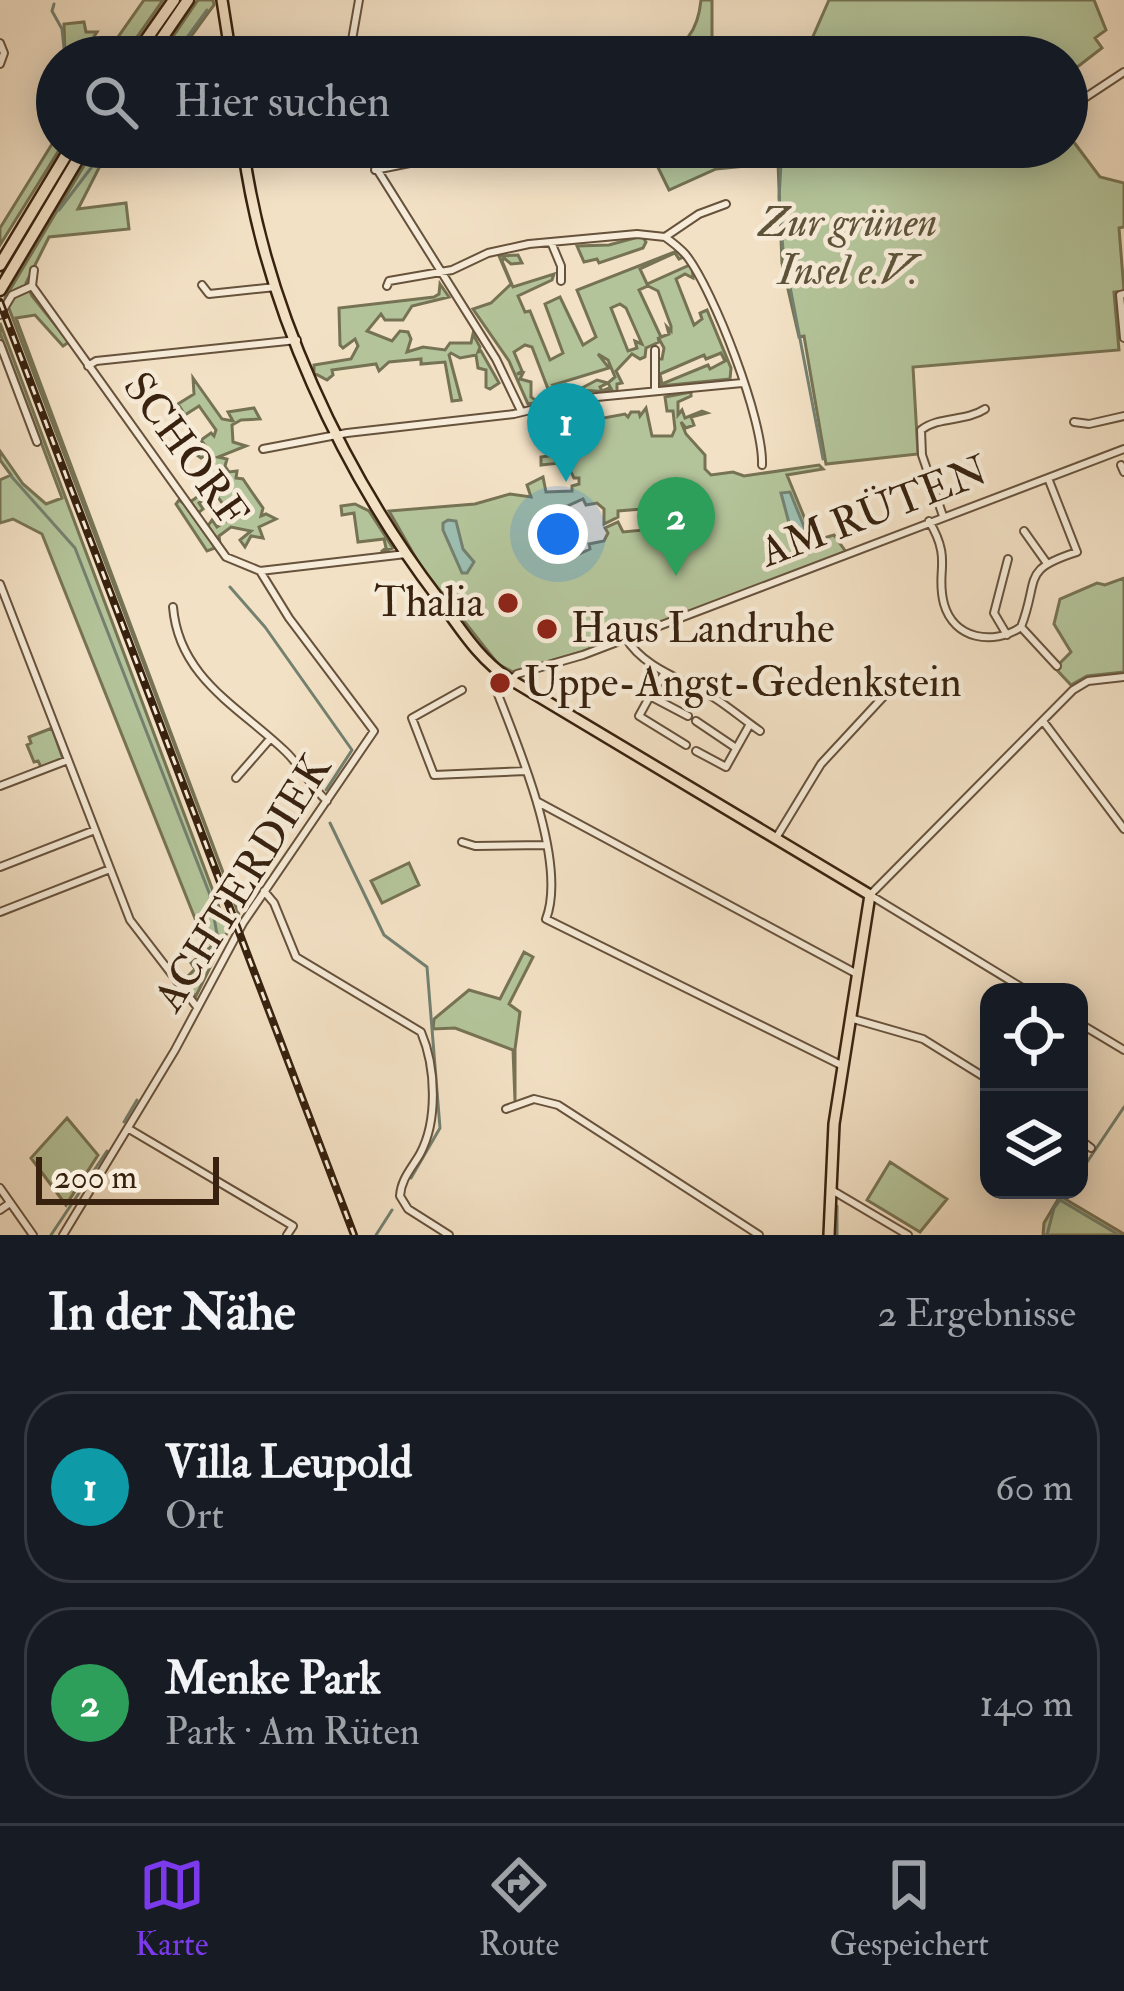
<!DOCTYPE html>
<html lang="de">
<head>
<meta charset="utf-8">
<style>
	body { margin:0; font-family:"IM FELL Double Pica",serif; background:#242831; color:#f1f3f6 }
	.controls { position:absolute; right:36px; bottom:36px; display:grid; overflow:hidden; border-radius:24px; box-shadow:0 6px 30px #0003 }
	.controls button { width:108px; height:108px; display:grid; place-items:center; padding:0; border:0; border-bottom:3px solid #363941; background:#171b24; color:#f1f3f6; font:60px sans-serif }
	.scale { position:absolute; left:36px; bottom:30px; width:183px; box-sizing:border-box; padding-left:12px; border:6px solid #38220f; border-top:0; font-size:33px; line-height:42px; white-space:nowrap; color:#38220f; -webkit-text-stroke:9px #f7ecd9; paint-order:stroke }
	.you { position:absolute; left:558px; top:534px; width:42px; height:42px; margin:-30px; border:9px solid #fff; border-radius:50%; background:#1a73e8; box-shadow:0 0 0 18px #1a73e833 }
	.badge { display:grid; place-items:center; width:78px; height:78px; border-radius:50%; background:#7c3aed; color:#fff; font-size:39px; font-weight:700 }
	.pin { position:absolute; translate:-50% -99px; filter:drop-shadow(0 3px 6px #0008) }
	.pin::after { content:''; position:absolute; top:63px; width:42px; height:36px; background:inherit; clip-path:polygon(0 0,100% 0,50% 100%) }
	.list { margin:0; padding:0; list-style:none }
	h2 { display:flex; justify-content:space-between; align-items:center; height:156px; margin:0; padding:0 48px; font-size:51px }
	h2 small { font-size:39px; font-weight:400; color:#9ea1a6 }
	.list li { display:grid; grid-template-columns:78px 1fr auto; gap:36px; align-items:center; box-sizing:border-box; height:192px; margin:0 24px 24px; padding:0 24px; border:3px solid #363941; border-radius:48px }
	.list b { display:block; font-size:45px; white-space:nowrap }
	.list p { margin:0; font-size:39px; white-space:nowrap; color:#9ea1a6 }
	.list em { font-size:39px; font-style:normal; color:#9ea1a6 }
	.icon { flex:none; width:66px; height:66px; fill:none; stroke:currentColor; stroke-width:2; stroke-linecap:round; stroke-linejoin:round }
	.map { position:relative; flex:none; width:1124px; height:1235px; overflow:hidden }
	.search { position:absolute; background:#171b24; box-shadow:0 6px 30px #0003; left:36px; right:36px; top:36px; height:132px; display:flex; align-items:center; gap:30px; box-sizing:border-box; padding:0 42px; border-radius:66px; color:#9ea1a6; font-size:45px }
	.sheet { height:588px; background:#171b24 }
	nav { display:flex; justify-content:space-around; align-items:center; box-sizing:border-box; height:168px; border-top:3px solid #363941; background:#171b24; font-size:33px; color:#9ea1a6 }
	nav a { display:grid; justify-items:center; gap:6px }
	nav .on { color:#7c3aed }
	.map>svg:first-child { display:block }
	.green { fill:#b4c49a; stroke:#767354; stroke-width:3; fill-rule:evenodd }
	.water { fill:#9cbeb1; stroke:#748070; stroke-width:3 }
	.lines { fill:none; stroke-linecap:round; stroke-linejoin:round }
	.stream { stroke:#748070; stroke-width:3 }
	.minor-casing { stroke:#67523c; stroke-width:10 }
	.major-casing { stroke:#38220f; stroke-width:14 }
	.highway-casing { stroke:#38220f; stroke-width:15 }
	.minor { stroke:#f7ecd9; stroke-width:6 }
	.major { stroke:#f3e1c5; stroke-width:9 }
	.highway { stroke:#f3e1c5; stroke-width:10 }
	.rail-casing { stroke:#38220f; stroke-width:8 }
	.rail { stroke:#f7ecd9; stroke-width:3; stroke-dasharray:9; stroke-linecap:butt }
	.poi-dot { fill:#8f2418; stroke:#f7ecd9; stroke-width:4.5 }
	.labels { text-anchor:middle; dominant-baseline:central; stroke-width:9; stroke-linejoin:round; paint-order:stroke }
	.park-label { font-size:42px; font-style:italic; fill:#5d5339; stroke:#f7ecd9 }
	.street-label { font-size:42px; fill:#38220f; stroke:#f7ecd9 }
	.poi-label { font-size:42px; fill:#38220f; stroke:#f7ecd9; text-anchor:start }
</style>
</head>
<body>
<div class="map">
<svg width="1124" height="1235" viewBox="0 0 1124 1235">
	<rect width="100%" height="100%" fill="#f3e1c5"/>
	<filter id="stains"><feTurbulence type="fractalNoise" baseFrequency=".00167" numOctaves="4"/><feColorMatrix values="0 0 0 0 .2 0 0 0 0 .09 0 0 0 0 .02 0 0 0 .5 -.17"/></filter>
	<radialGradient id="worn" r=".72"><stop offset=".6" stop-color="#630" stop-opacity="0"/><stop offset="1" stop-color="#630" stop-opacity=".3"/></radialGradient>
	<path class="green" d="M144,0H163L123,57H104Z
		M198,0H213L214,5L176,57H159Z
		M701,0H712V40L720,57H657C685,48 698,31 701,0Z
		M829,0H1094L1106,30L1095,38L1102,48L1067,75V57H804Z
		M84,22L86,32H97L80,57H65L64,24Z
		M1067,133L1100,177L1124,183V227L1119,228L1124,291L1114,292L1119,350L913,367L918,454L826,464L804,336L799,337L782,263L778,163L716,169L669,190L648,147H1067Z
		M57,136V147H61L0,245V228Z
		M95,147H125L129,154L104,158L78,209L126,203L129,229L49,237L26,283L32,296L69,342L63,346L35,315L16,318L239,915L5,298Z
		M642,236L646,242L643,248L599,263L597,259L584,262L577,246L609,245Z
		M677,251L683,257L679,259L675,253L640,269L647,284L692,264L693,278L685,274L676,279L694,325L702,319L700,313L707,310L731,368L730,379L660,386L657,359H662L664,348L658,337L659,342L646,348L645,357L640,359L632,354L616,371L622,383L617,384V391L613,392L608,383L600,387L602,391L609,388L610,392L578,390L597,380L608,383L615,377L608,360L598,354L609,368L553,385L562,395L576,394L553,402L532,347L525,345L514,352L522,371L517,374L523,373L520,379L531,382V397L538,402L528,404L509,361L473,309L491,303L511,284L499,256L518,255L522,263L511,264L504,258L502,261L513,287L554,274L552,280L518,296L525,312L530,311L550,360L563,353L545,304L560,297L583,345L596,337L577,290ZM648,286L658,291L671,326V331L667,327L669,334L661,337L639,290ZM620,304L626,308L642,344L635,341L637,348L628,351L611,308ZM721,353L725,361L710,369L708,365L662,384L660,374L704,355L706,359Z
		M440,284L449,297L412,306L403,320H385L381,314L367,331L392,341L400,331L408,332L411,339L407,352L423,347L445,350L450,343H471L473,334L480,347L478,352L481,351L499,383L490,389L486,387V370L478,368L476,355L460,358L451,353L449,355L461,400L452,401L445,362L421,364V359L389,362L379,371L376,364L332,370L333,375L327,380L314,373V365L351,359L358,346L355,339L343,348L340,345L339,308L434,297L439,294Z
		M0,323L228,931L196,996L182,982L195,969L191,963L212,946L200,931L42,534L13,519L0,523V480L11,475L0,460V451L23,484L46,504L62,498L0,333Z
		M193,378L222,419L233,421L228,412L254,408L260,419L241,420L232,425L233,442L246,446L218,457L227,459L225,466L229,472L237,471L236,478L243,479C251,491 256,498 263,508L261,516L266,514L276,519L259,527L263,538L251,536L245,547L240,540L251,531L231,527L219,536L220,544L208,535L215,548L207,551L176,504L179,500L186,505L214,485L205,472L206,465L214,463L211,452L201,458L194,453L207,448L201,440L211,433L214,436L216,430L199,406L185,415L178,404L194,394ZM215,493L232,517L217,527L212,520L207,527L198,513L203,509L199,503Z
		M691,392V396L678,402V415L682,410L685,418L702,411L707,413L691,417L694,425L686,428L681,422L686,434L705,455V469L711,475L733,472L744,476L819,465L823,469L787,475L814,541L834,535L846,552L591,649L513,672L498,664L421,567L389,511L475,504L510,494L531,497L527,485L543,477L546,492L572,491V486L579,484V478H574L569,468L561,469L559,463L541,465V457L589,450L586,413L593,420L625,414L628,417L631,412H639L640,416L646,408L652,436H672L675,429L673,411H667L665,397ZM583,499L586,505L597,503L604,509V524L618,517V511L642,509L648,517L676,508V527L623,532L618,522L605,528L608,533L604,541L589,544L590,549L562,562L552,555L544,558L535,540L540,537V531L548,527L555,538L573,530H559L552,513Z
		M355,504L369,511L393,548L381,552L386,548L384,539L358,542L354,513L342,515L341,506Z
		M1124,578V672L1087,676L1071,685L1055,668L1071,652L1054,624L1060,599L1097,583L1105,585Z
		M52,728L63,759L41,767L38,761L34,762L27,745L31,743L29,737Z
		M409,863L419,885L382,903L371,881Z
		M524,952L533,957L509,1004L520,1012L515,1049V1101L513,1050L455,1028L433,1029L434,1019L469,990L500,999Z
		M67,1118L98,1155L66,1205L31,1158Z
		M890,1162L947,1199L920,1232L867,1200Z
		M1060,1196L1124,1234V1235H1043L1044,1223Z"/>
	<path class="water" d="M790,492L807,534L801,542L793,538L781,493Z
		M448,520L456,521L463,549L474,562L467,573H462L443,530V523Z"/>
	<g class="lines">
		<path class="stream" d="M54,4L52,11L62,29L65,57
			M173,57L207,10
			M782,147L779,198L783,250L823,459
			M918,149L950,147
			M798,159L914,150
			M59,210L107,147
			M11,476L75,548L210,895L217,934L199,978
			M230,587L265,627L352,750L326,790
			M330,823L384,935L427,967L440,1128L411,1178
			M124,1122L137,1100
			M1079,1174L1124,1107
			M1060,1200L1119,1235
			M51,1235L107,1151
			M376,1235L392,1210
			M837,1235V1206
			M1047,1235L1054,1208L1067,1190"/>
		<defs>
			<path id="minor" d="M0,43L4,53L0,64
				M349,57L359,0
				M1080,101L1124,72
				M363,147L496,359L521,411
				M375,170L489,147
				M665,237L699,214L726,204
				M551,242L561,266V281
				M34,270L32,286L226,557L260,571L406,554
				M202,285L209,294L276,287
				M387,286L389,281L452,270L488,253L529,244L637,234L665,237C672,242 680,248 686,255C714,291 764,421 762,465
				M1124,294L1120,295L1124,338
				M0,315L12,295L32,286
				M0,344L37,442
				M655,350V391
				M88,366L96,361L297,340
				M1074,422L1089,424L1124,416
				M263,449L347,433L514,414L576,399L742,383
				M1121,465L1124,472
				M943,516L922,455L921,430C939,416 965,422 985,409
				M929,521C953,561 935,571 944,604C954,639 993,646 1021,627C1040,578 1020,570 1077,552L1048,478
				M1024,531L1046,562
				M0,584L130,920L197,1007
				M173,607C179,678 239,707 285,751C301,766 310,786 327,801
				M1021,627L1057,666
				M1007,635L994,613L1008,559
				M626,638C643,668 685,680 713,697C729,707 744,720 760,731
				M499,672L495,687C517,743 568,862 546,919L843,1066
				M665,672L650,696L688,716
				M511,680L517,674L583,655L1124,449
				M462,690L412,718L434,775L526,771
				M650,696L639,716L686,745
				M696,721L736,748
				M1043,721L1124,829
				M696,751L726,767L750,724
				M236,778L270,739
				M0,786L68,760
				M538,802L857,974
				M776,838L821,764L884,696
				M462,842L475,846L545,845
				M0,867L95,830
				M264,891L274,903L296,957L421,1032C436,1067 438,1121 420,1154C412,1168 401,1179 400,1196L408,1209L449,1235
				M0,912L110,869
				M1029,992L870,895L1073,690L1088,681L1124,677
				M850,1018L923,1039L989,1080
				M1079,1023L1124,1050
				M506,1109L534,1099L558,1105L759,1235
				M129,1129L293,1226L287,1235
				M1079,1139L1091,1148
				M0,1188L33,1235
				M830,1189L908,1235
				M0,1210L10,1203
				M63,1235L175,1050L243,923L374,731L289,618L260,571"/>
			<path id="major" d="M222,0L231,57
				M243,147C264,305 342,472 438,598C460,628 479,660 511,680L870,895L834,1124L829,1235"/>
			<path id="highway" d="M134,57L174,0
				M149,57L188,0
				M0,265L71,147
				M0,290L85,147"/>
		</defs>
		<use href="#minor" class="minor-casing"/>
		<use href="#major" class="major-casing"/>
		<use href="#highway" class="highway-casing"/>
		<use href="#minor" class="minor"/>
		<use href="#major" class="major"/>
		<use href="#highway" class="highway"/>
		<defs>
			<path id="rail" d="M0,302L354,1235"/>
		</defs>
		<use href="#rail" class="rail-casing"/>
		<use href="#rail" class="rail"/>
	</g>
	<g class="poi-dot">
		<circle cx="508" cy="603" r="12"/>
		<circle cx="547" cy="629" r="12"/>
		<circle cx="500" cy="683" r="12"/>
	</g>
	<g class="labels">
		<g class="park-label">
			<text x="848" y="223">Zur grünen<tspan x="848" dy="48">Insel e.V.</tspan></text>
		</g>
		<g class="street-label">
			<text transform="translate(185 450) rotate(54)">SCHORF</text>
			<text transform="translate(874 512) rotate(-21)">AM RÜTEN</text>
			<text transform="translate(243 883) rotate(-58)">ACHTERDIEK</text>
		</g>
		<g class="poi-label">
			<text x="484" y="603" text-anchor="end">Thalia</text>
			<text x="571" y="629">Haus Landruhe</text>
			<text x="524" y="683">Uppe-Angst-Gedenkstein</text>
		</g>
	</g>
	<rect width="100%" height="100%" filter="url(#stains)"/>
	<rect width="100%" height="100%" fill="url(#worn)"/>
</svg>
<div class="controls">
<button><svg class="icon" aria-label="locate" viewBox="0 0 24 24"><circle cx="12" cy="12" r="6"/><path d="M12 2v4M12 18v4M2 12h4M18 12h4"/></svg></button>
<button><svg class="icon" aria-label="layers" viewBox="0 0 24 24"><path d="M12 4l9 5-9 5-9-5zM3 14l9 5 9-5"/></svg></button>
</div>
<div class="scale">200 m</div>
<div class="you"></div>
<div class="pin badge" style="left:566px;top:482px;background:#0f9aa8">1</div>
<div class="pin badge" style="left:676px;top:576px;background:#2e9e5b">2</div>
<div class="search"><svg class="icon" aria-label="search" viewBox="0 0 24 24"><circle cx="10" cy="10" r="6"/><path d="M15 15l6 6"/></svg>Hier suchen</div>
</div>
<section class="sheet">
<h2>In der Nähe<small>2 Ergebnisse</small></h2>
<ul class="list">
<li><span class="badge" style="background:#0f9aa8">1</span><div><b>Villa Leupold</b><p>Ort</p></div><em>60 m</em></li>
<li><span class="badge" style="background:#2e9e5b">2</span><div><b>Menke Park</b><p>Park · Am Rüten</p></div><em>140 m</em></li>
</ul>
</section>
<nav>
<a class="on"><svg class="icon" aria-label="map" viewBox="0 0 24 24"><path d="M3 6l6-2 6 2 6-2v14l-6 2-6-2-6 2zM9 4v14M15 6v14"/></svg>Karte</a>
<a><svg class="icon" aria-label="directions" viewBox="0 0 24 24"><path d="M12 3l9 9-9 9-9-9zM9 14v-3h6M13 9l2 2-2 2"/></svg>Route</a>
<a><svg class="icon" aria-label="saved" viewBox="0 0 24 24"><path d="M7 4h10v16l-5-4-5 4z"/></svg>Gespeichert</a>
</nav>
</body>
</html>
